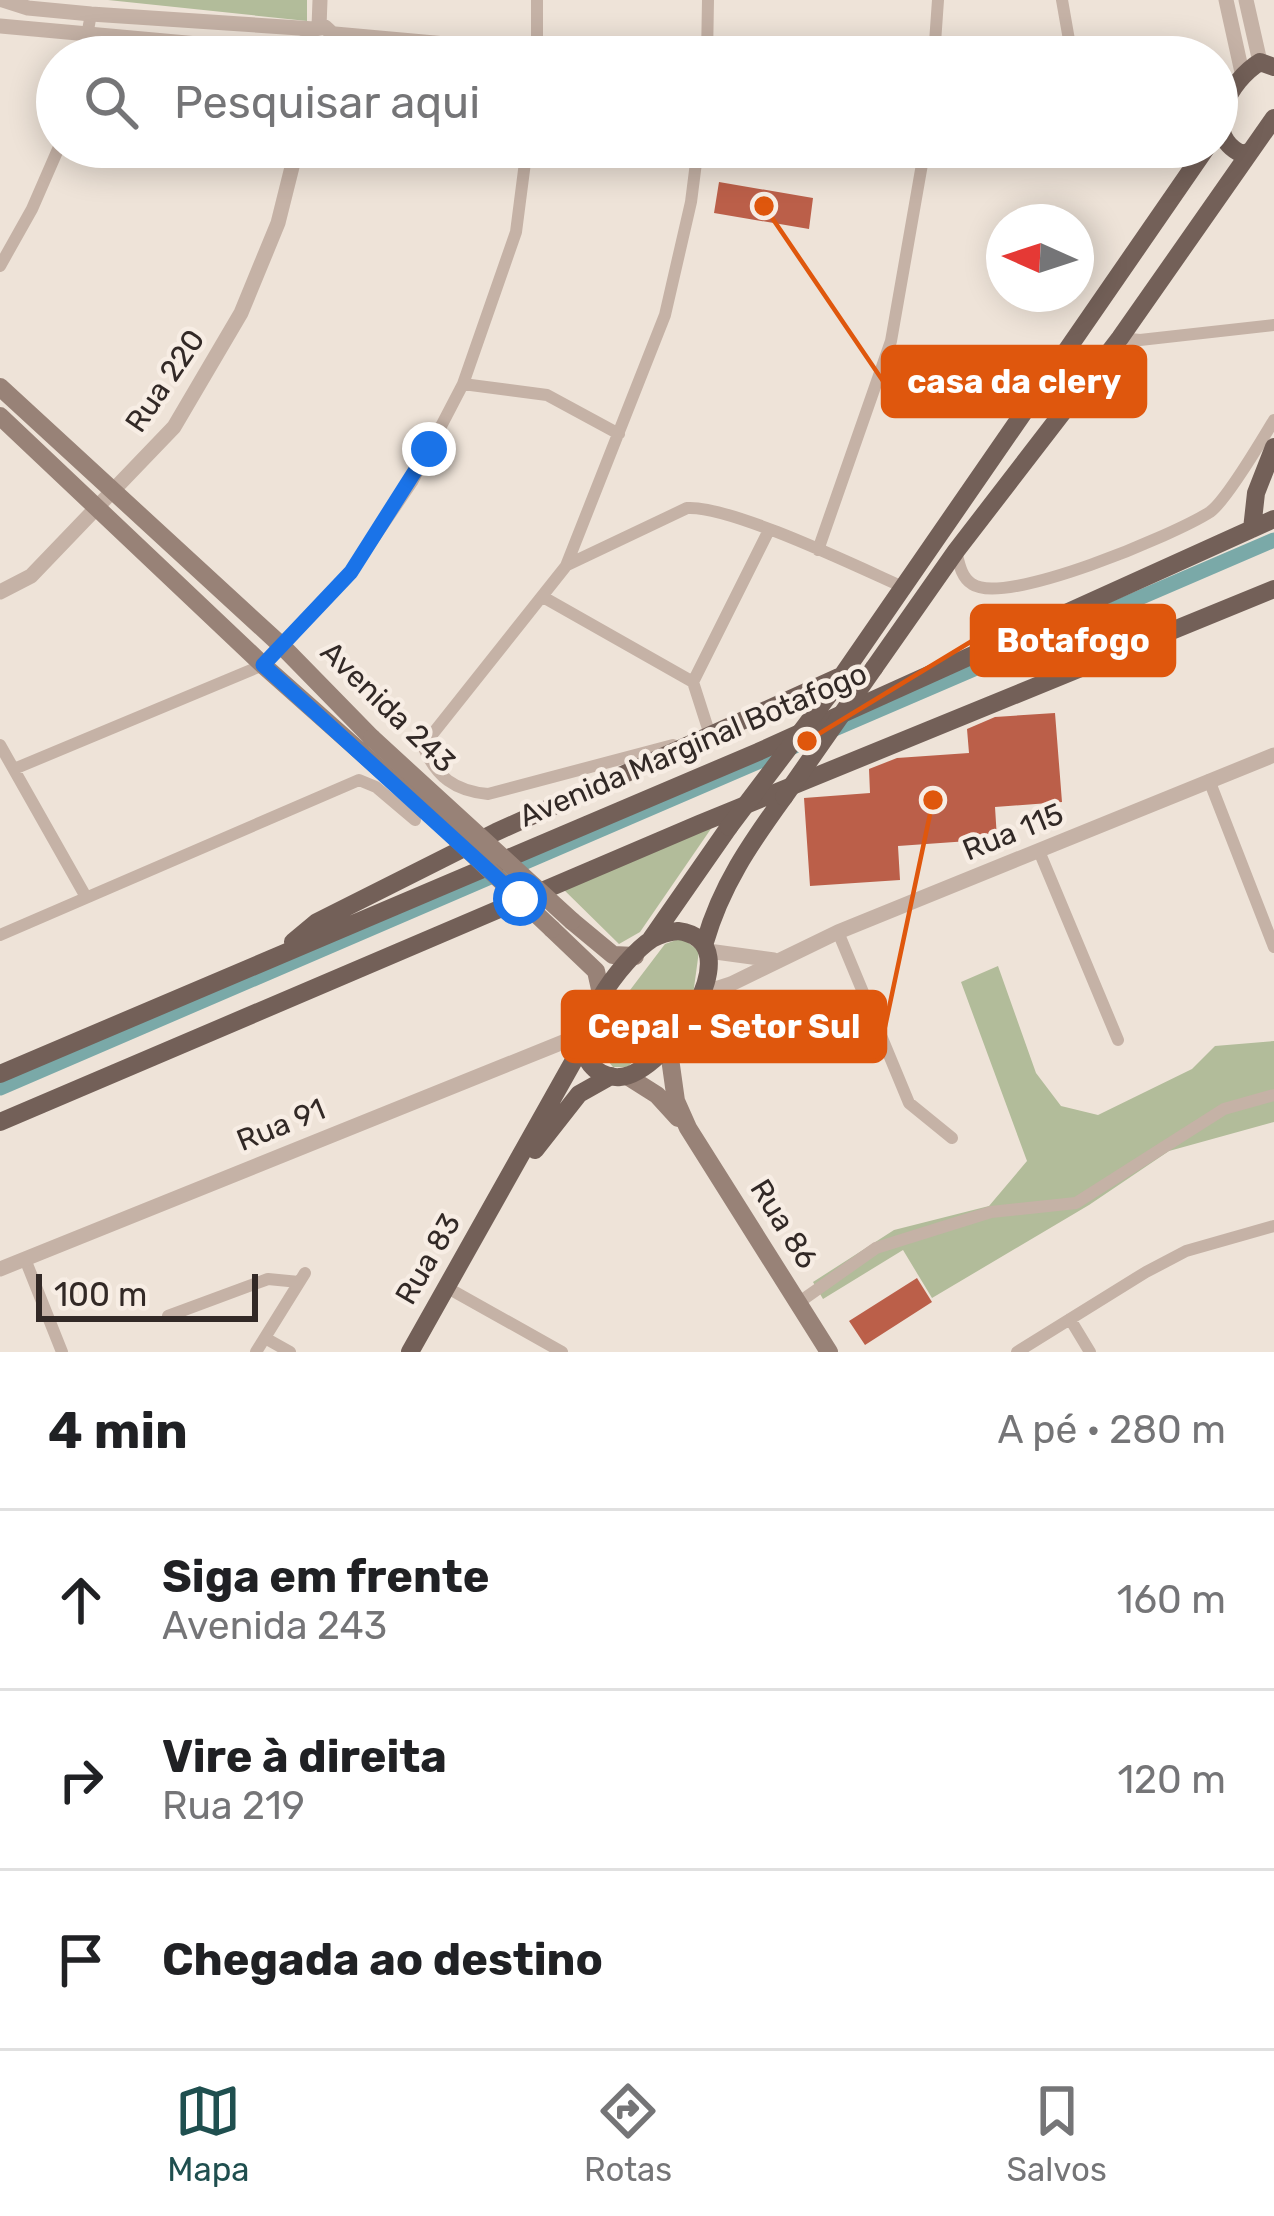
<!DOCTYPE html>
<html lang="pt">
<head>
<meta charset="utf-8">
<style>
	body { margin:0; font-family:Rubik,sans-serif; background:#f2f2f2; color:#202124 }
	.compass { position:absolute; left:986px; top:204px; width:108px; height:108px; border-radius:50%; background:#fff; box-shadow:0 6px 30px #0003; rotate:273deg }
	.scale { position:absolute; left:36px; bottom:30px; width:222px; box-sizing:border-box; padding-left:12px; border:6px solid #322926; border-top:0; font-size:33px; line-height:42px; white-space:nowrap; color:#322926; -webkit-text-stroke:9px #f7ede4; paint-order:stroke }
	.stop { position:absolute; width:36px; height:36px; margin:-27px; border:9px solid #1a73e8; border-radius:50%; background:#fff }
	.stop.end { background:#1a73e8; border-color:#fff; box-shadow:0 3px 12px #0008 }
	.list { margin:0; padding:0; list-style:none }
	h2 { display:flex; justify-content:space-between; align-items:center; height:156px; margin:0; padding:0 48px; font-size:51px }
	h2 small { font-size:39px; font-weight:400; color:#757577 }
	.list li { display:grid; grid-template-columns:78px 1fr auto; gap:36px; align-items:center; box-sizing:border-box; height:180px; padding:0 48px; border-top:3px solid #e0e0e0 }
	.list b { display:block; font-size:45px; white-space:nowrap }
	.list p { margin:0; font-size:39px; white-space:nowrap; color:#757577 }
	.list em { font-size:39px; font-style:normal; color:#757577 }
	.icon { flex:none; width:66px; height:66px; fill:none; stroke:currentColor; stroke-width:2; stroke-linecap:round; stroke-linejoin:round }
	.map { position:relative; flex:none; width:1274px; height:1352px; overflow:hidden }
	.search { position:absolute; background:#fff; box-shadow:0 6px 30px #0003; left:36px; right:36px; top:36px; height:132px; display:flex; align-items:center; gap:30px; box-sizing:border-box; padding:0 42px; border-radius:66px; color:#757577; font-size:45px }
	.sheet { height:696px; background:#fff }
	nav { display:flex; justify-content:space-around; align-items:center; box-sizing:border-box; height:168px; border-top:3px solid #e0e0e0; background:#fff; font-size:33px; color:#757577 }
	nav a { display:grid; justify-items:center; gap:6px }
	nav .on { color:#1f4f4f }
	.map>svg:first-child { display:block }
	.green { fill:#b2bc9a }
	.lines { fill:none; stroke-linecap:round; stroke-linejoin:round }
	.canal { stroke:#7aa9a8; stroke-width:15 }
	.building { fill:#bb5f49 }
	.minor { stroke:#c5b2a6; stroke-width:12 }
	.tertiary { stroke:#c5b2a6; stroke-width:15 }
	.secondary { stroke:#988277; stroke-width:18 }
	.primary { stroke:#736058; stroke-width:18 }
	.secondary-bridge { stroke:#988277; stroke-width:18 }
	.primary-bridge { stroke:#736058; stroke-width:18 }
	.route { stroke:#1a73e8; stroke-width:15 }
	.labels { text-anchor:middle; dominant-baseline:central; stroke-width:9; stroke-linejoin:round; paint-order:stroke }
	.street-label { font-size:30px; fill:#322926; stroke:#f7ede4 }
	.leader { fill:none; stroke:#df570d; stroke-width:4.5 }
	.callout-dot { fill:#df570d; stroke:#f7ede4; stroke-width:4.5 }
	.callout { fill:#df570d; stroke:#df570d; stroke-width:4.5 }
	.callout-label { font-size:33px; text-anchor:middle; font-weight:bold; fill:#fff }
</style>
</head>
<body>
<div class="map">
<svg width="1274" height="1352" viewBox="0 0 1274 1352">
	<rect width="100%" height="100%" fill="#eee3d8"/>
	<path class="green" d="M108,0H307V21Z
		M717,820L640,932L619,944L558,884Z
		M682,938L699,951L693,995L628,1067H613L596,1047L602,1027L665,944Z
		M998,966L1036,1073L1061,1106L1098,1115L1192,1069L1215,1046L1274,1041V1122L1169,1151L1089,1205L932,1298L903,1250L823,1299L813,1282L894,1230L989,1206L1027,1161L961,982Z"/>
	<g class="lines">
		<path class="canal" d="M0,1088L1274,540"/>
	</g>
	<path class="building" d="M719,182L813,198L809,229L714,213Z
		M1055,713L1062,802L995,807L997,839L898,846L900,880L810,886L804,798L870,793L869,769L897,758L969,753L967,729L995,717Z
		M917,1278L932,1302L865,1345L849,1321Z"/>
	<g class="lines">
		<path class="minor" d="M1062,0L1072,57
			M83,57L91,14
			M537,57V0
			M707,57L708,0
			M934,57L938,0
			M0,266L32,209L59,147
			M1120,338L1140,340L1274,325
			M463,384L547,395L619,434
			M818,550L891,341L925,147
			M956,551C959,563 961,577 972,584C1005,607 1176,534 1210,512C1226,501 1262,440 1274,420
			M567,565L687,508C730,505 858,567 903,587
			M543,597L693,682
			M693,682L710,735
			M693,682L769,530
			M0,745L86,897
			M673,745L488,794C455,791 436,777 423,746L566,566L665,315L691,202L698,147
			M14,769L263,665L351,572L412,482L463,384L516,232L527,147
			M1209,780L1274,947
			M1039,851L1118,1040
			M838,932L909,1103L952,1138
			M0,935L359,780L376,787L415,820
			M25,1259L62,1352
			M446,1287L562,1352
			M798,1303L876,1248L991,1212L1076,1203L1224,1109L1274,1095
			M168,1316L268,1279L299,1282
			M1070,1319L1090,1352
			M265,1338L290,1352
			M256,1352L305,1273
			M1017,1352L1146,1272L1186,1251L1274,1226"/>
		<path class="tertiary" d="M3,0L28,8L91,14L314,29
			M1226,0L1243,77
			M1246,0L1260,62
			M0,26L309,54
			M319,27L320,0
			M335,34L590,57
			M313,57L306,40L314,29L325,27L338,39L336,51L331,57
			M0,592L31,576L174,427L241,313L278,223L297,147
			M708,951L774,960
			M703,993L731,984L838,932L1274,755
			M0,1269L583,1034"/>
		<path class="secondary" d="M0,387L283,647L372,738
			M0,416L263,665L424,808
			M572,921L613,955L635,956
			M552,929L596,971L602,998
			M668,1044L676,1101L688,1128L829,1352
			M627,1076L657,1095L678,1118"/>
		<path class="primary" d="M1249,152L1242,154C1199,134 1230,80 1260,62L1274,67
			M1252,529L1256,493L1274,447
			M874,668L956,551L1120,338L1274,118
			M828,696L1207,147
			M678,931C756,941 667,1073 620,1077C612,1078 601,1074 595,1069C559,1039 624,957 652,939C660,934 670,932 678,931Z
			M651,939L729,827
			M293,942L317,922L496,832L839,677
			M705,942C721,886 750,844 784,797
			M0,1074L758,752L1274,519
			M0,1122L699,824L1274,589
			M535,1150L579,1094L611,1076
			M410,1352L582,1046"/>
		<path class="secondary-bridge" d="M372,738L572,921
			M424,808L552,929"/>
		<path class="primary-bridge" d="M784,797L874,668
			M729,827L828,696"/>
	</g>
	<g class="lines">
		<path class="route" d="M429,449L351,572L263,665L520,899"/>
	</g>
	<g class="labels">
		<g class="street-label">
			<text transform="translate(165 381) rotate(-56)">Rua 220</text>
			<text transform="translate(388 707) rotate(44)">Avenida 243</text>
			<text transform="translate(693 745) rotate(-23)">Avenida Marginal Botafogo</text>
			<text transform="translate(1013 832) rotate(-22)">Rua 115</text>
			<text transform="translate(281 1125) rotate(-22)">Rua 91</text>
			<text transform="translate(784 1224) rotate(58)">Rua 86</text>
			<text transform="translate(428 1259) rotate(-60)">Rua 83</text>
		</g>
	</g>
	<path class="leader" d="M764 206L883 381M807 741L972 641M933 800L885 1027"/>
	<g class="callout-dot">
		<circle cx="764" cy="206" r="12"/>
		<circle cx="807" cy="741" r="12"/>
		<circle cx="933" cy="800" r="12"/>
	</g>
	<g class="callout">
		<rect x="883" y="347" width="262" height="69" rx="12"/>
		<rect x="972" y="606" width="202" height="69" rx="12"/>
		<rect x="563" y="992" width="322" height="69" rx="12"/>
	</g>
	<g class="callout-label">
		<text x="1014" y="393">casa da clery</text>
		<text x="1073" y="652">Botafogo</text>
		<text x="724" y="1038">Cepal - Setor Sul</text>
	</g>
</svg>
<svg class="compass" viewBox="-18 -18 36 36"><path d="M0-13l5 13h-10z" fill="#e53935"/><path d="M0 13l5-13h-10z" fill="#757577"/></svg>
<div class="scale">100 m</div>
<div class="stop" style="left:520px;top:899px"></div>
<div class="stop end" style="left:429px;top:449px"></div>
<div class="search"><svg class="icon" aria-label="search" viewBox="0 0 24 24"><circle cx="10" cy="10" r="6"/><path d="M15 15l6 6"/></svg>Pesquisar aqui</div>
</div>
<section class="sheet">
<h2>4 min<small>A pé · 280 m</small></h2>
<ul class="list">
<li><svg class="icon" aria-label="ahead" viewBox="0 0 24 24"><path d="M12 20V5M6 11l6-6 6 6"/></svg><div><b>Siga em frente</b><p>Avenida 243</p></div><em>160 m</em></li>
<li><svg class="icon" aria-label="right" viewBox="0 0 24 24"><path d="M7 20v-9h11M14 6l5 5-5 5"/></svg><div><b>Vire à direita</b><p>Rua 219</p></div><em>120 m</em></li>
<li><svg class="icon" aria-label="arrive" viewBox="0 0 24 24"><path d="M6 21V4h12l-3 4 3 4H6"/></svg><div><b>Chegada ao destino</b></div></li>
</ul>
</section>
<nav>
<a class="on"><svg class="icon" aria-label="map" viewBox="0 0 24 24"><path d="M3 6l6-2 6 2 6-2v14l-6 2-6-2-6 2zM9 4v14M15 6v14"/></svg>Mapa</a>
<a><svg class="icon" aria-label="directions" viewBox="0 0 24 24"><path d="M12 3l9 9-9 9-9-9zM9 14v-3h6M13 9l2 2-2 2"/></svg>Rotas</a>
<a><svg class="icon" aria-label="saved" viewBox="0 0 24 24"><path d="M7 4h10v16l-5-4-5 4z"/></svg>Salvos</a>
</nav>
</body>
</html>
